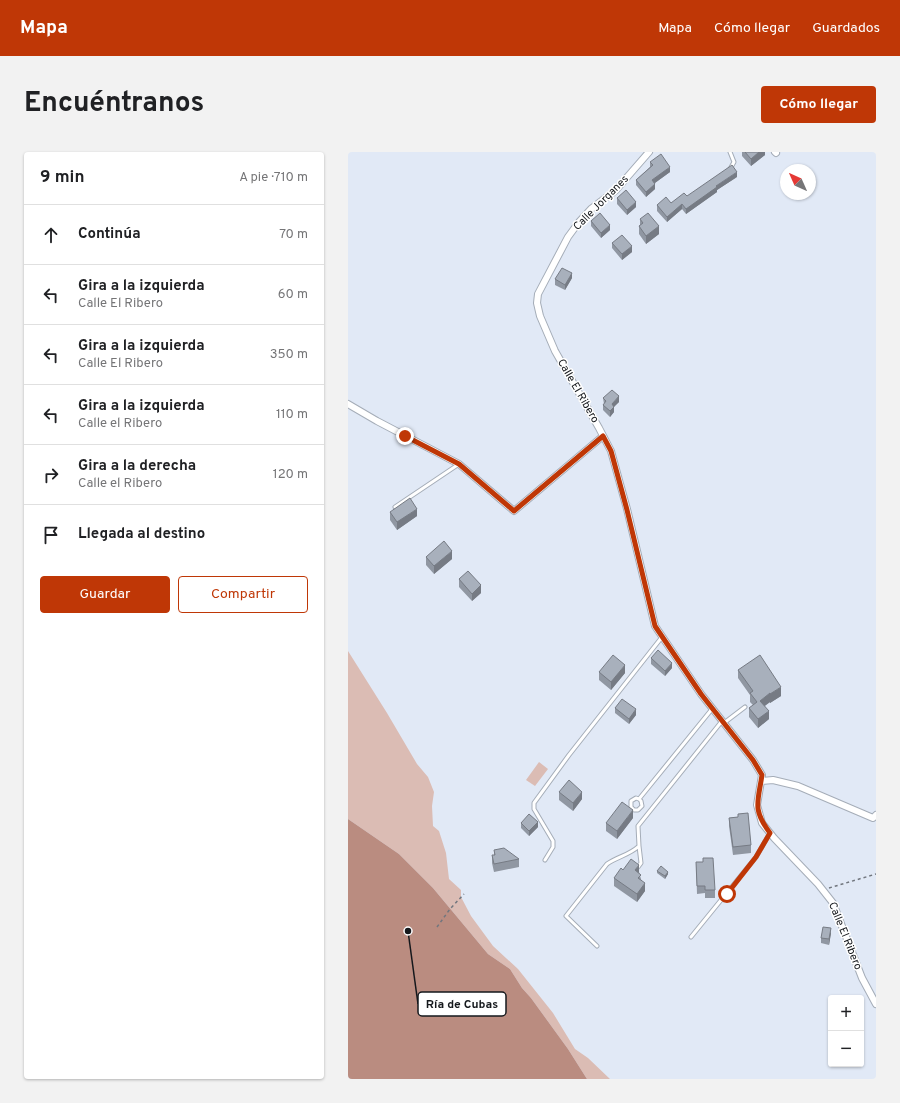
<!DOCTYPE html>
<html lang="es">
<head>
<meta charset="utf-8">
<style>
	body { margin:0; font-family:Overpass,sans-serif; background:#f2f2f2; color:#202124 }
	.controls { position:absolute; right:12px; bottom:12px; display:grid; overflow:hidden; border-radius:4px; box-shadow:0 1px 3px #0004 }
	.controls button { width:36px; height:36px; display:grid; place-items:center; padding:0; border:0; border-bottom:1px solid #e0e0e0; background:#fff; color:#202124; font:20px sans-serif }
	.compass { position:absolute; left:432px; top:12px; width:36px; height:36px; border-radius:50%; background:#fff; box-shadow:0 1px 3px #0004; rotate:315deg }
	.stop { position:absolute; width:12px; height:12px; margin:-9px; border:3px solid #bf3706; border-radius:50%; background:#fff }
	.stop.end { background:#bf3706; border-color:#fff; box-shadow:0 1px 4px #0008 }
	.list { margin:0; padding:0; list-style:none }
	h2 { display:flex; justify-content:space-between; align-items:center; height:52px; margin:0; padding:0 16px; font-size:17px }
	h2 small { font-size:13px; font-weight:400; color:#757577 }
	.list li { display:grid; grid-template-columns:26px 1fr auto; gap:12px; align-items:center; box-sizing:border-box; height:60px; padding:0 16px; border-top:1px solid #e0e0e0 }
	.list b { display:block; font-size:15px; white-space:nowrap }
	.list p { margin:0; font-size:13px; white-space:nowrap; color:#757577 }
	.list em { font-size:13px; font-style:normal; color:#757577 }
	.actions { display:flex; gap:8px; padding:12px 16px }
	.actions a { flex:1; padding:9px 0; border:1px solid #bf3706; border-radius:4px; text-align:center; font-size:14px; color:#bf3706 }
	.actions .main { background:#bf3706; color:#fff }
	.icon { flex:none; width:22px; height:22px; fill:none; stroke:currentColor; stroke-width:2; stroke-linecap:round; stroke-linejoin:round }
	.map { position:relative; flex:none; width:528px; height:927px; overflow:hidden; border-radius:4px }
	header { display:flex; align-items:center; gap:24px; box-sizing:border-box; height:56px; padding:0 20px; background:#bf3706; color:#fff }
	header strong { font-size:19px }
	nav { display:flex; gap:22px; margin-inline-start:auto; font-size:14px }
	.intro { display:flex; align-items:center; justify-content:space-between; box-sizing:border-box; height:96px; padding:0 24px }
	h1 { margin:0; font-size:28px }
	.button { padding:10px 18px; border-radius:4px; background:#bf3706; color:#fff; font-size:14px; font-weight:700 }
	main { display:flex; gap:24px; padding:0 24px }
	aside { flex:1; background:#fff; border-radius:4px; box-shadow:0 1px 3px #0004 }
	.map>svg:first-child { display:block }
	.green { fill:#dbbcb4 }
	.water { fill:#ba8c80 }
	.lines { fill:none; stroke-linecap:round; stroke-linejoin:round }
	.lane-casing { stroke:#a5adb8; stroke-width:5 }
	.street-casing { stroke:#a5adb8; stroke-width:8 }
	.path { stroke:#71767e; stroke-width:1.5; stroke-dasharray:3 3; stroke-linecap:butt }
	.lane { stroke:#fff; stroke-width:3 }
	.street { stroke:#fff; stroke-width:6 }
	.wall { fill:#9097a2 }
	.shaded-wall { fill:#767b84 }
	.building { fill:#a8b0bc; stroke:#767b84 }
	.route { stroke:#bf3706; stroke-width:5 }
	.labels { text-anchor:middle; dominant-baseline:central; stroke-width:3; stroke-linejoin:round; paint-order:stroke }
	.street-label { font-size:11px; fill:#15181c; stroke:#fff }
	.leader { fill:none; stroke:#15181c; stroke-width:1.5 }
	.callout-dot { fill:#15181c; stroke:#fff; stroke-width:1.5 }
	.callout { fill:#fff; stroke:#15181c; stroke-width:1.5 }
	.callout-label { font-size:12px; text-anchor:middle; font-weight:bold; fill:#15181c }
</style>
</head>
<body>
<header>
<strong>Mapa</strong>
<nav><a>Mapa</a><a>Cómo llegar</a><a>Guardados</a></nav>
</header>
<div class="intro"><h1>Encuéntranos</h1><a class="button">Cómo llegar</a></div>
<main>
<aside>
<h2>9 min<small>A pie · 710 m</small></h2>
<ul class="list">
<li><svg class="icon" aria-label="ahead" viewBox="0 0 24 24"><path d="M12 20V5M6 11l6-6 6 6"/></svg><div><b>Continúa</b></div><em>70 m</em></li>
<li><svg class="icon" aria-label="left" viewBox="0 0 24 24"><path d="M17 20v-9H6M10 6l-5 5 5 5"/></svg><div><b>Gira a la izquierda</b><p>Calle El Ribero</p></div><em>60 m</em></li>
<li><svg class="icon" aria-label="left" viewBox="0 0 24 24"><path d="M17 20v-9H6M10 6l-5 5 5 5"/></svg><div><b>Gira a la izquierda</b><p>Calle El Ribero</p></div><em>350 m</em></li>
<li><svg class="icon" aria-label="left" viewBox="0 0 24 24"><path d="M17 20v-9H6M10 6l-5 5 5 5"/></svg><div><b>Gira a la izquierda</b><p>Calle el Ribero</p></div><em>110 m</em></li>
<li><svg class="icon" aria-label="right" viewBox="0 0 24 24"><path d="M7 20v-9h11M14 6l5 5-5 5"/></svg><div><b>Gira a la derecha</b><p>Calle el Ribero</p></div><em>120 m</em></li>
<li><svg class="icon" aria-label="arrive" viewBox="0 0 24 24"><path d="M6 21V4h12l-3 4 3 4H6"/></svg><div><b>Llegada al destino</b></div></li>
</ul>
<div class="actions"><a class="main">Guardar</a><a>Compartir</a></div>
</aside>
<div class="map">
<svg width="528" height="927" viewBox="0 0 528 927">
	<rect width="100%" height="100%" fill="#e1e9f6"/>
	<path class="green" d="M0,499L39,561L69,612L80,625L86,640L84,654L85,674L91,679L98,701L101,727L113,738V745L123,764L145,794L170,817L205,861L227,897L240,906L262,927H239L220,897L183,846L174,836L162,817L140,802L85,736L51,702L0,667Z
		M191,610L200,617L187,634L178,628Z"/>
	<path class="water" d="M0,667L51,702L85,736L140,802L162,817L174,836L183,846L220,897L239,927H0Z"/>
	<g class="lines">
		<defs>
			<path id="lane" d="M382,17L386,10L382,0
				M47,355L111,312
				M376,571L397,555
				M291,647L293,649L294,654L290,658H286L283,655V649L288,646L291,647L364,557
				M291,694L290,674L374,569
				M197,708L205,695V689L186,657V651L221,603L314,485
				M343,785L408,705L422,681
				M249,794L218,764L259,712C270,704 280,704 291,694L293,711L290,715"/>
			<path id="street" d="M301,0L268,38L243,57L231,70L220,85L190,142L189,151L192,164L207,199L251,276L263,299L279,357L307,474L353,542L405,608L414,623L409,653L414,671L426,686L470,732L485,751L514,826L528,852
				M427,0L428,1
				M0,252L29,269L111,312L166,359L255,284
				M413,629L425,628L450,634L525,666L528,663"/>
		</defs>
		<use href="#lane" class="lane-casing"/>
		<use href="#street" class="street-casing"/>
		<path class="path" d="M481,736L528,722
			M89,775L102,757L116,742"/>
		<use href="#lane" class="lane"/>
		<use href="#street" class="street"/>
	</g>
	<path class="wall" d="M394,0H417V3L403,14L394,4Z
		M302,10L322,20L307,31V37L298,45L288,33V28L302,15Z
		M389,25L369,38V40L338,62L334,57L319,70L309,59V53L323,51Z
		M269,46L288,55L279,63L269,52Z
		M292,67L311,82L298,92L291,82V74L292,73Z
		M243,69L262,78L253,86L243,74Z
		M264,91L284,100L274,108L264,96Z
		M224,126L217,138L207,133V127Z
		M255,246L271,250L266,254V260L262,265L255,258V253L256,252Z
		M42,360L69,364L49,378L42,368Z
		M78,405L104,407L86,422L78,413Z
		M111,427L133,441L124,449L111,435Z
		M303,506L324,516L317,524L303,512Z
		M390,518L433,544L422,551V550L417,554L421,567L410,576L401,565V556L405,553L402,550V543L390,526Z
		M251,520L277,521L263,538L251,528Z
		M267,556L288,563L281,572L267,561Z
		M211,640L234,647L225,659L211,648Z
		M390,662L403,693V701L385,703L381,674V666L390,665Z
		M285,666L269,687L258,679V671Z
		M173,671L190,675L181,684L173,676Z
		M146,698L171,707V715L146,720L144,711V703H146Z
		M348,710L367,738V746H357V741L349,742Z
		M275,718L291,720L293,727L297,739L289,750L266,734V726Z
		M309,719L320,722L317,727L309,721Z
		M483,781L481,793L473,791V786Z"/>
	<path class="shaded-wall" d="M411,0H417V3L403,14V7Z
		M322,15V20L304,33V28Z
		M389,20V25L369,38V40L338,62V57L368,34Z
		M307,32V37L298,45V40Z
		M288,50V55L279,63V58Z
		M334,52V57L319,70V65Z
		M262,73V78L253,86V81Z
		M311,74V82L298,92V84Z
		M284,94V100L274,108V102Z
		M224,121V126L217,138V133Z
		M271,244V250L264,257V252Z
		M266,255V260L262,265V259Z
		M69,357V364L49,378V370Z
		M104,399V407L86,422V414Z
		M133,433V441L124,449V442Z
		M324,511V516L317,524V519Z
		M277,513V521L263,538V530Z
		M433,535V544L422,551V542Z
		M422,541V550L412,557V549Z
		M288,557V563L281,572V567Z
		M421,559V567L410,576V567Z
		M234,640V647L225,659V651Z
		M285,658V666L269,687V679Z
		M190,670V675L181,684V679Z
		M291,713V720L287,726V718Z
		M320,720V722L317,727V724Z
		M297,731V739L289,750V742Z
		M483,776V781L481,793V787Z"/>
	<path class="building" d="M397,0H411L403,7Z
		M313,2L322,15L304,28L307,32L298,40L288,28L305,13L302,10Z
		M384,13L389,20L368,34L369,35L338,57L334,52L319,65L309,53L318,45L323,51L336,41L339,44Z
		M278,38L288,50L279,58L269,46Z
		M252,61L262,73L253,81L243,69Z
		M300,61L311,74L298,84L291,74L295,71L292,67Z
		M274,83L284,94L274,102L264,91Z
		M214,116L224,121L217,133L207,127Z
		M264,238L271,244L264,252L266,255L262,259L255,253L258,249L255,246Z
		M62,346L69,357L49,370L42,360Z
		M96,389L104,399L86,414L78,405Z
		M120,419L133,433L124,442L111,427Z
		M310,498L324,511L317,519L303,506Z
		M265,503L277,513L263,530L251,520Z
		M412,503L433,535L422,542V541L412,549L421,559L410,567L401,556L409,550L402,541L405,539L390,518Z
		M274,547L288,557L281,567L267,556Z
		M221,628L234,640L225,651L211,640Z
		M274,650L285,658L269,679L258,671Z
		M400,661L403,693L385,695L381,666L390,665V662Z
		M181,662L190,670L181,679L173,671Z
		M156,696L171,707L146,712L144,703H147L146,698Z
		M355,706H365L367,738H357V734H349L348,710H355Z
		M283,707L291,713L287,718L293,723L290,726L297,731L289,742L266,726L273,716L275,718Z
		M313,714L320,720L317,724L309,719Z
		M475,775L483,776L481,787L473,786Z"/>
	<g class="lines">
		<path class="route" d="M57,284L111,312L166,359L255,284L263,299L279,358L307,474L353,542L405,608L414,623C410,650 404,657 422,681L408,705L379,742"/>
	</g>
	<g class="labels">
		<g class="street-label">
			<text transform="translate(253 51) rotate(-45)">Calle Jorganes</text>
			<text transform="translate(230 239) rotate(60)">Calle El Ribero</text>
			<text transform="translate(497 784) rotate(68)">Calle El Ribero</text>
		</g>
	</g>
	<path class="leader" d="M60 779L70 852"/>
	<circle class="callout-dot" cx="60" cy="779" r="4"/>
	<rect class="callout" x="70" y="840" width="88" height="24" rx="4"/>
	<g class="callout-label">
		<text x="114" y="856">Ría de Cubas</text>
	</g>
</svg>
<div class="controls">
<button>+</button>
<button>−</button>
</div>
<svg class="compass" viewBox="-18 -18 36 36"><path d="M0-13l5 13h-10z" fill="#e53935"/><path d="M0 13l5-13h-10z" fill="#757577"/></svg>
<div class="stop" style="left:379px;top:742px"></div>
<div class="stop end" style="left:57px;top:284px"></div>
</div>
</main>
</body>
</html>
